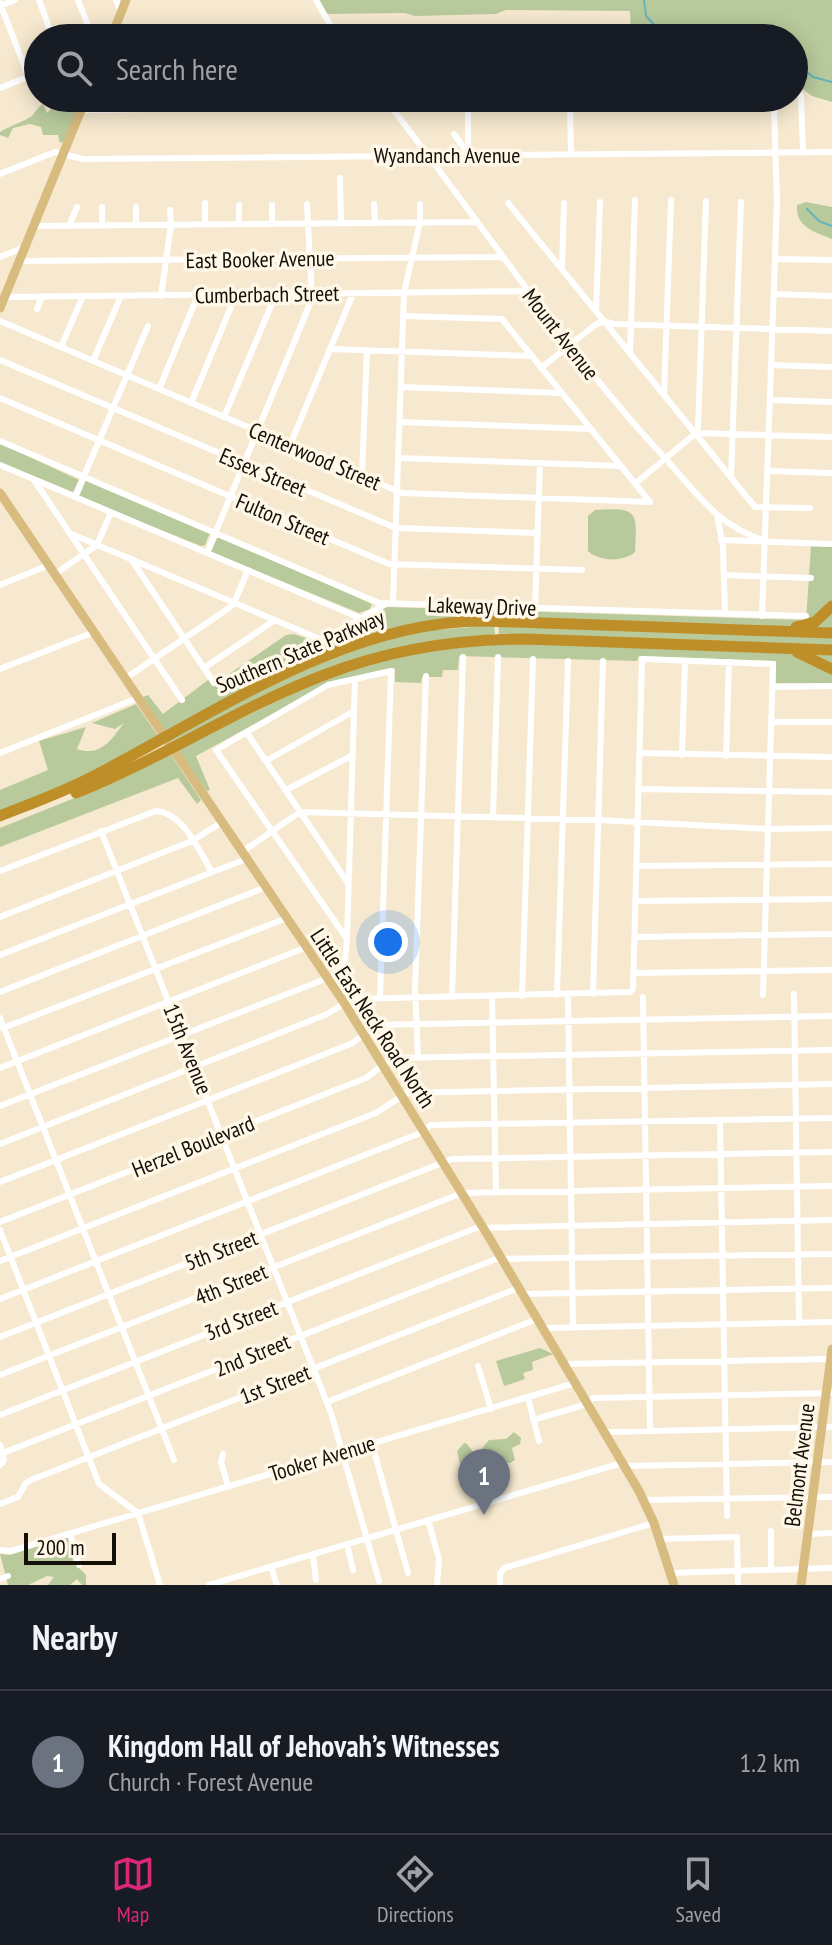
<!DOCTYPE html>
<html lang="en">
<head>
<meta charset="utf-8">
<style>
	body { margin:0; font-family:"PT Sans Narrow",sans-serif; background:#242831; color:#f1f3f6 }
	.scale { position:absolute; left:24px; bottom:20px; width:92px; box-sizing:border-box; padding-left:8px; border:4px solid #140f07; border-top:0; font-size:22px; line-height:28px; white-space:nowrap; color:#140f07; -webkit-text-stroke:6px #fff7e7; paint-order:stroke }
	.you { position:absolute; left:388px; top:942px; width:28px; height:28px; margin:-20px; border:6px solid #fff; border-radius:50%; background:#1a73e8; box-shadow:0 0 0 12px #1a73e833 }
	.badge { display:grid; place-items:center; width:52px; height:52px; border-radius:50%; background:#db2777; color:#fff; font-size:26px; font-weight:700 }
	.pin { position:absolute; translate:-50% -66px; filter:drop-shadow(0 2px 4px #0008) }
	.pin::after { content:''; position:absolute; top:42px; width:28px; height:24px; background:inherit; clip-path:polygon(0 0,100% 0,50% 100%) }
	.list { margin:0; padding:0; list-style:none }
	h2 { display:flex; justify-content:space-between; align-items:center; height:104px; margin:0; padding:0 32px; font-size:34px }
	h2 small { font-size:26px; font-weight:400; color:#9ea1a6 }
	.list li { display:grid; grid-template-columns:52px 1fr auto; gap:24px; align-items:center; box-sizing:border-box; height:144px; padding:0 32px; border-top:2px solid #363941 }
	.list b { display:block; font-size:30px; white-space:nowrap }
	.list p { margin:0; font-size:26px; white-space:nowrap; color:#9ea1a6 }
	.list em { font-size:26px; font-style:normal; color:#9ea1a6 }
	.icon { flex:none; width:44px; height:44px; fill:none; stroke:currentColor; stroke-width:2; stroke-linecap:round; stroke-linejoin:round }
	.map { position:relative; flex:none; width:832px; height:1585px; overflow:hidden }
	.search { position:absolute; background:#171b24; box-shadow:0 4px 20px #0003; left:24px; right:24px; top:24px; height:88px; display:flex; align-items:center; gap:20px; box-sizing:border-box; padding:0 28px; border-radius:44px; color:#9ea1a6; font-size:30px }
	.sheet { height:248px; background:#171b24 }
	nav { display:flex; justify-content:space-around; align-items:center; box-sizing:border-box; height:112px; border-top:2px solid #363941; background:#171b24; font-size:22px; color:#9ea1a6 }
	nav a { display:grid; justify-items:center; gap:4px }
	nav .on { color:#db2777 }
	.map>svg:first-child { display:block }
	.green { fill:#b8ca9c }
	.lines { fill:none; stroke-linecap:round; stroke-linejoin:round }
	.stream { stroke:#64b4bb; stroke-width:2 }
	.minor { stroke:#fff; stroke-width:6 }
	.major { stroke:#d8bc7f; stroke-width:9 }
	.highway { stroke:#be8f29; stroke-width:11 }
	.labels { text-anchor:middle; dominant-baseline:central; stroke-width:7; stroke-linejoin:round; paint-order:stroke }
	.street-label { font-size:22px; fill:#140f07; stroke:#fff7e7 }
</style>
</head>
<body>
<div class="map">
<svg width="832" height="1585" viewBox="0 0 832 1585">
	<rect width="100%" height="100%" fill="#f6e9cf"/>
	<path class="green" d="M319,0H832V102L812,96L794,83V38H631L630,11L506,10L496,14L415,16L405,13L326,14Z
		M52,98H83L67,140L60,143L58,135H43L41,127L30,124L13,128L8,138L0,135V132C9,126 26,121 33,115C36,111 38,107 43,104L47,113L54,106Z
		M806,202L832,207V239C815,232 795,227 797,205Z
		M0,443L79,480L73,492L0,462Z
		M86,480L210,533L205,545L201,546L79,497Z
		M595,510C639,507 637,512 635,552C624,562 599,562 588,551V516Z
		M218,536L372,604L370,609L359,613L211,552Z
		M811,546L832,547V683H776V661L639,656L637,661L459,656L458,670H443L442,677H422L421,683L395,682V668L331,682L196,756L210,790L207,791L176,749L326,678L390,658L499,636L498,618L386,631L166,733L143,697L148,695L163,714L212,677L216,683L286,635L294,634L322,644L386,607L806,620Z
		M494,625L495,634L381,653L173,744L169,737L245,697L335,657L402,633Z
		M136,704L158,736L88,777L0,813V790L48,770L39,741L86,727L77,749C101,757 111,740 124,723L115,729L92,723Z
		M169,752L201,800L197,804L178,778L0,847V828L77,797Z
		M540,1348L553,1354L532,1362L533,1370L523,1373L525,1379L504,1386L496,1361Z
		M514,1432L521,1438L520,1444L512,1448L515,1460L510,1463L502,1462L499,1453L479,1458L477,1456L460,1464L457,1451L464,1443L467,1444L474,1453L480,1451L489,1440L506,1439Z
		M69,1536L73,1562L86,1575V1585H82L77,1579L70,1585H48L54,1577L47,1576L28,1585H8L0,1554L10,1555Z"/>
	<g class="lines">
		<path class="stream" d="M644,0L646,16L659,30H685L710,38
			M718,38L726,36L759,38
			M794,61L813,77L832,82
			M807,209L819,221L832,226"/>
		<path class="minor" d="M39,0L53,38
			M78,0L93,38
			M116,0L121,12
			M316,0L336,35
			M0,3L28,76
			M0,6L15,0
			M111,37L625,29V38
			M0,88L38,73
			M794,89L801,96L803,152
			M384,98C478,217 560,345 664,457C698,494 715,524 765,541
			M570,109L571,154
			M81,110L672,102V98
			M468,110V155
			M454,134L467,152
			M0,174L55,152L83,159L832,152
			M340,178L341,223
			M205,203V224
			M508,203L755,507L810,508
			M374,204L375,222
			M239,205V224
			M272,205V223
			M102,207V225
			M136,207V225
			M34,226L476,222
			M69,226L77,207
			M0,257L25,247
			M775,259L832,260
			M19,261L502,257
			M562,269L564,203
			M774,294L832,296
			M161,296L171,225L170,210
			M5,297L528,291
			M37,309L42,297
			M596,311L600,202
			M403,316L502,319L650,502
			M0,321L402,493L650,502
			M61,347L83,296
			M330,349L532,356
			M630,354L635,200
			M0,360L396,528L537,533
			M93,361L121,296
			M771,365L832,367
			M541,368L595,325L603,321L614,324L832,331
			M401,387L561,393
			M159,389L198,295
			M664,395L671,200
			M0,398L389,564L582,570
			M770,400L832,402
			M191,403L236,295
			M224,417L276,294
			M400,422L591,429
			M696,433L698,428L706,201
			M696,433L832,437
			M0,441L379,603L806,616
			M290,445L353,294
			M399,458L621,466
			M0,465L360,618
			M768,471L832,473
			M362,475L367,350
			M731,478L741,202
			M34,480L182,700
			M636,483L696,433
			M75,497L148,326
			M717,515L723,546L725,614
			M69,533L322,640L386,604
			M721,540L832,544
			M207,553L312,299L307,204
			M131,559L214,683
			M55,574L97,545L111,512
			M724,575L811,578
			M0,585L49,565
			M393,603L404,293L420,222V204
			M535,608L540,463
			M762,616L777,201L774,108
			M204,668L275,620
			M0,669L94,632
			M126,678L229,608L234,603L248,570
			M773,687L832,686
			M771,722H832
			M247,733L348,883
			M0,753L138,698
			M639,753L832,757
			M682,755L685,661
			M726,756L729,662
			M266,761L354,711
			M638,789L832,792
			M286,790L353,755
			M493,817L498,657
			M101,831L331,1413L379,1581
			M242,852L300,812L598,820L768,829L832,828
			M637,866L832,864
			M0,871L156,811C184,813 199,851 212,872
			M636,901L832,899
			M0,917L192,841L222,822
			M635,937L832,934
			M347,939L216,750L328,685L391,671L380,998
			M0,955L246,859
			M634,973L832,970
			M334,988L343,979L347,939L355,679
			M0,992L266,887
			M593,994L603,661
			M794,994L799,1322
			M557,995L568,661
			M568,995L573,1327
			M492,996L496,1192
			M522,996L533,659
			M452,997L463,657
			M643,997L650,1431
			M0,1018L174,1460
			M3,1028L287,918
			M418,1057L415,989L426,676
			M0,1068L307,947
			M400,1093L832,1084
			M0,1106L328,978
			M720,1120L727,1516
			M0,1144L325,1015L352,999L630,992L633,989L642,659L773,664L763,995
			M0,1182L353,1043L374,1025L832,1016
			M0,1222L366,1078L392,1058L832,1050
			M0,1230L99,1484L138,1513L160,1585
			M0,1261L345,1125L376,1113L402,1096
			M522,1294L832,1288
			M0,1299L418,1134L431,1125L832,1118
			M543,1328L832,1322
			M0,1337L452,1159L832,1152
			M563,1364L832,1359
			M478,1366L491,1409
			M0,1375L462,1193L832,1186
			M528,1398L539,1441
			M327,1402L537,1319
			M0,1415L476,1228L832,1220
			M533,1420L587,1404L593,1398L832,1393
			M604,1432L832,1427
			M372,1444L408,1573
			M0,1445L4,1460L0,1465
			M3,1453L496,1259L832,1254
			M223,1454L221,1462L228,1486
			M624,1466L832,1462
			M484,1470L494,1501
			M644,1500L832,1497
			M0,1504L18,1497L26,1483L31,1480L518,1288
			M428,1520L439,1559L437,1585
			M771,1531V1570
			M70,1534L79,1565
			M808,1534L832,1533
			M659,1539L737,1537L738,1585
			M347,1544L353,1570
			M0,1550L11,1551L575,1383
			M313,1555L316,1580
			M271,1567L277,1585
			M670,1573L832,1568
			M0,1579L8,1576
			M209,1585L622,1463
			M500,1585V1574L504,1568L654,1523"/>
		<path class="major" d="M111,38L126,0
			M0,308L86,98
			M0,493L343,1001L487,1234L639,1491L654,1523L674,1585
			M801,1585L832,1349"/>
		<path class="highway" d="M796,627L815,622L832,606
			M797,652L832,669
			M76,793C161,759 238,708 324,675C388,650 457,639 526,639L832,650
			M0,816C30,804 61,793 90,778C211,716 343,621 484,621L832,633"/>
	</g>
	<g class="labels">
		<g class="street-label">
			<text x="447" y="155">Wyandanch Avenue</text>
			<text transform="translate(260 259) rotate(-1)">East Booker Avenue</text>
			<text transform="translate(267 294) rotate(-1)">Cumberbach Street</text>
			<text transform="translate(561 334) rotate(52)">Mount Avenue</text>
			<text transform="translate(315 456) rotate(23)">Centerwood Street</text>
			<text transform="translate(263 472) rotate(23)">Essex Street</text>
			<text transform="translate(283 519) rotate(23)">Fulton Street</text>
			<text transform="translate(482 606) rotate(2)">Lakeway Drive</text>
			<text transform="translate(300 651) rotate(-23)">Southern State Parkway</text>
			<text transform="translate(373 1018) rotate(57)">Little East Neck Road North</text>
			<text transform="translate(188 1049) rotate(68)">15th Avenue</text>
			<text transform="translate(193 1146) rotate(-22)">Herzel Boulevard</text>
			<text transform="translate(221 1250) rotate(-21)">5th Street</text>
			<text transform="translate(231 1284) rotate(-22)">4th Street</text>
			<text transform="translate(241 1320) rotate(-21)">3rd Street</text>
			<text transform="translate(252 1355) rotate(-22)">2nd Street</text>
			<text transform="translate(275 1384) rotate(-21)">1st Street</text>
			<text transform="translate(322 1458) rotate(-17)">Tooker Avenue</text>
			<text transform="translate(799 1465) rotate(-83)">Belmont Avenue</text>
		</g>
	</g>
</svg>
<div class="scale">200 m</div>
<div class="you"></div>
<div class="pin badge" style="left:484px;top:1515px;background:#6b7280">1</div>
<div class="search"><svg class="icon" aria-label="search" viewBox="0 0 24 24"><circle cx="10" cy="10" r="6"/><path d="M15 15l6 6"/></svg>Search here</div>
</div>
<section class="sheet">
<h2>Nearby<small></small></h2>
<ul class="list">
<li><span class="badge" style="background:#6b7280">1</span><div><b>Kingdom Hall of Jehovah’s Witnesses</b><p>Church · Forest Avenue</p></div><em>1.2 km</em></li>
</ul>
</section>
<nav>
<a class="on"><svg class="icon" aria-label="map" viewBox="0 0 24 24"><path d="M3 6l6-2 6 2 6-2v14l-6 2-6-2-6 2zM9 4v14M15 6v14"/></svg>Map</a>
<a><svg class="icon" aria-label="directions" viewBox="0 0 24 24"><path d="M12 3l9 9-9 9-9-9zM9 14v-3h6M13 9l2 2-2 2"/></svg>Directions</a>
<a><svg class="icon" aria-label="saved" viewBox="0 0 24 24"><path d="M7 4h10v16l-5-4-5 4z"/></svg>Saved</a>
</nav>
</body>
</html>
